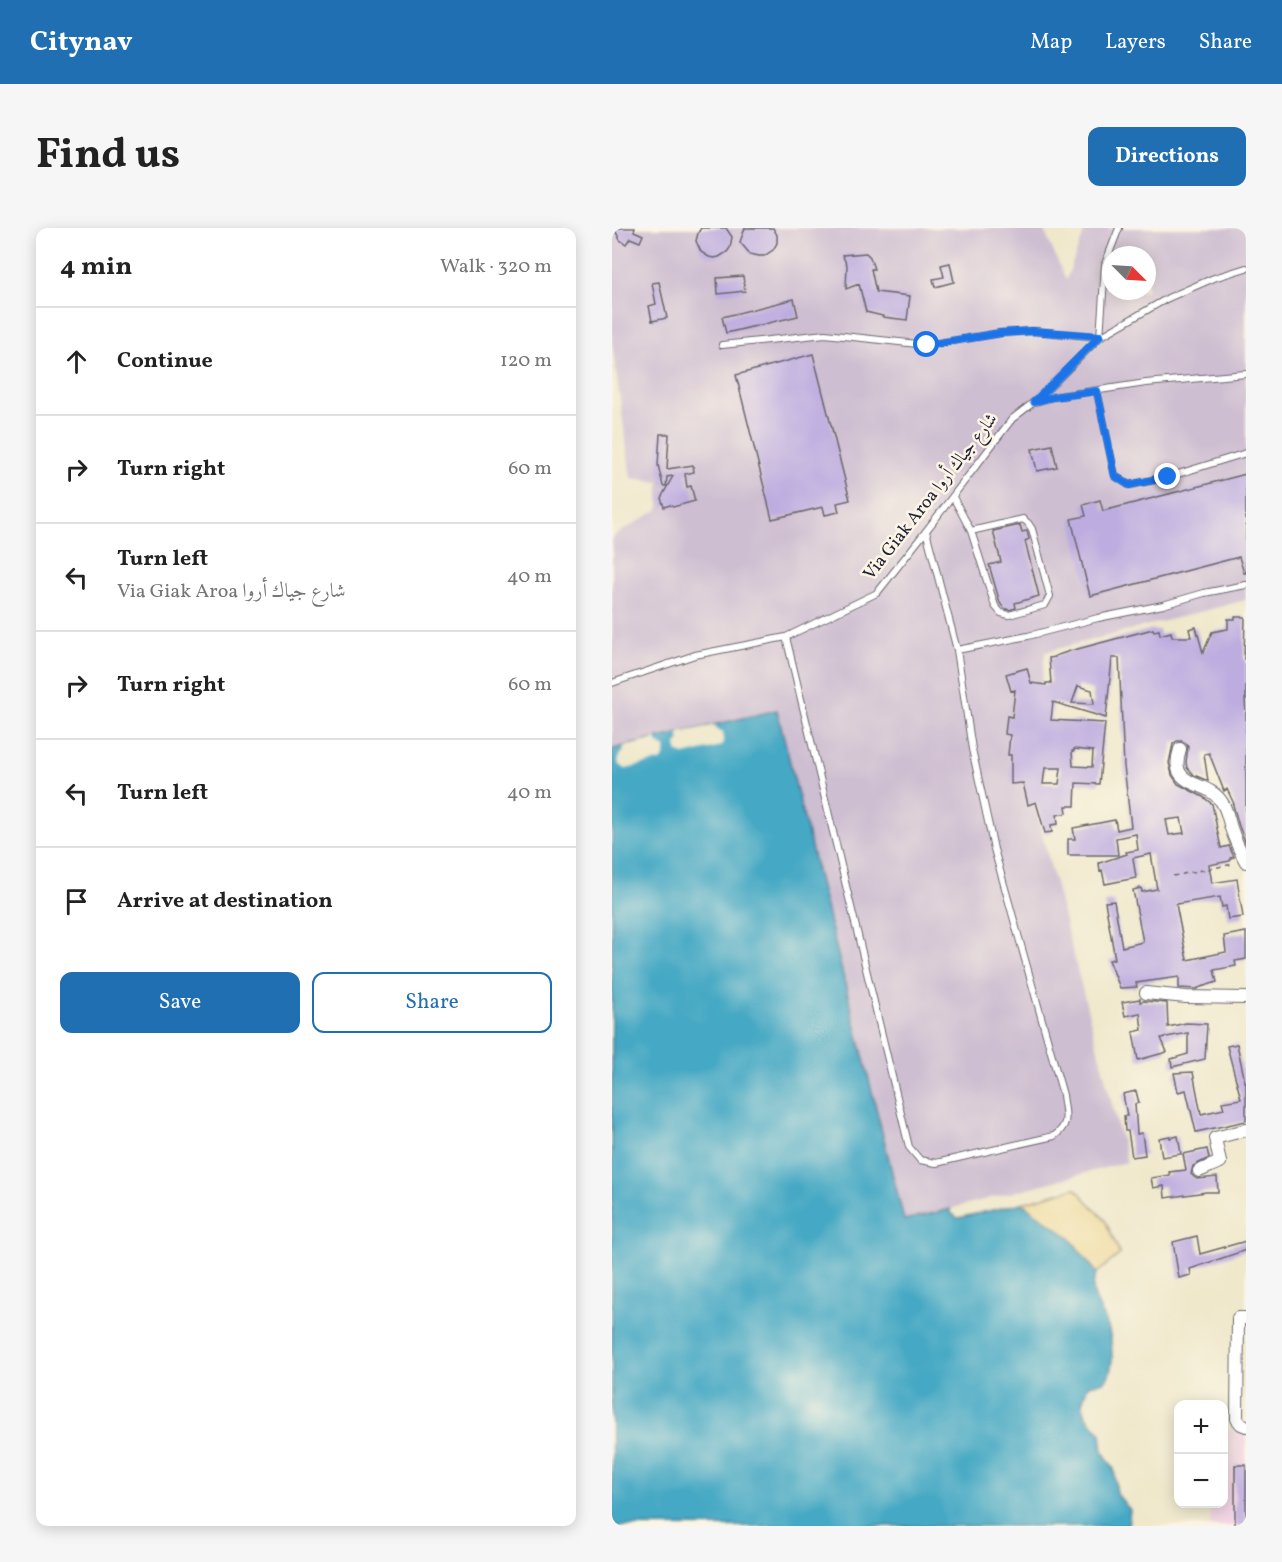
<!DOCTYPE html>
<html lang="en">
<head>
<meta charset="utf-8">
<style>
	body { margin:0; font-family:Vollkorn,Amiri,serif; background:#f6f6f6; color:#222 }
	.controls { position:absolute; right:18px; bottom:18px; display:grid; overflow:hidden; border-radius:12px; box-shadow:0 3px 15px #0003 }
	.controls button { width:54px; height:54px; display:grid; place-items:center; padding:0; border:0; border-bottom:2px solid #e0e0e0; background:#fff; color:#222; font:30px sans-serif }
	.compass { position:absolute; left:490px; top:18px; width:54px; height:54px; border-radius:50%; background:#fff; box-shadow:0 3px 15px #0003; rotate:114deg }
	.stop { position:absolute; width:18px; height:18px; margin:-14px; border:4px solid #1a73e8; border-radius:50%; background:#fff }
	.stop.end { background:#1a73e8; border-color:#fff; box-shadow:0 2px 6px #0008 }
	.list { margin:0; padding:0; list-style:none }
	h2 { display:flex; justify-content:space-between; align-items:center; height:78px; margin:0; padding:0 24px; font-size:26px }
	h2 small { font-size:20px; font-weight:400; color:#767676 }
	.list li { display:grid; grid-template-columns:39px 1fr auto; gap:18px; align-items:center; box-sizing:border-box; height:108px; padding:0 24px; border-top:2px solid #e0e0e0 }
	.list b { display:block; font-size:22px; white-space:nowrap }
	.list p { margin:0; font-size:20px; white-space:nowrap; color:#767676 }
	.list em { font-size:20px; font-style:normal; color:#767676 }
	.actions { display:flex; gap:12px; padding:18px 24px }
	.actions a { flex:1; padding:14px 0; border:2px solid #1f6fb2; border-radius:12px; text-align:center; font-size:21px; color:#1f6fb2 }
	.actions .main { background:#1f6fb2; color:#fff }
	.icon { flex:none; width:33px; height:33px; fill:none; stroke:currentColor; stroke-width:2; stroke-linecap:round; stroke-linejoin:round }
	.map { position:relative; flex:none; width:634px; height:1298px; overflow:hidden; border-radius:12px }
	header { display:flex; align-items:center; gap:36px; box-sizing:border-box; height:84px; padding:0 30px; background:#1f6fb2; color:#fff }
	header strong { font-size:28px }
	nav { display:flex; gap:33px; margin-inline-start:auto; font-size:21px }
	.intro { display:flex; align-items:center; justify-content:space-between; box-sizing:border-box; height:144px; padding:0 36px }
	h1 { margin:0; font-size:42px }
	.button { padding:15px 27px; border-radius:12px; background:#1f6fb2; color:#fff; font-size:21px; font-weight:700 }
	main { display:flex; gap:36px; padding:0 36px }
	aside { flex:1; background:#fff; border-radius:12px; box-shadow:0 3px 15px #0003 }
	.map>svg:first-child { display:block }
	.built { fill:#f0d0e4 }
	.industrial { fill:#cebed1; fill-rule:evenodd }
	.sand { fill:#eeda9e; stroke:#887e6c; stroke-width:1.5 }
	.water { fill:#44a8c4; stroke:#336580; stroke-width:1.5 }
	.pier { fill:#efe8cb }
	.building { fill:#bdace0; fill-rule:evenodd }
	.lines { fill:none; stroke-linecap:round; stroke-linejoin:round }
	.service-casing { stroke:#6a676d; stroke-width:8 }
	.minor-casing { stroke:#6a676d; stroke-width:14 }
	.path { stroke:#6a676d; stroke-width:1.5; stroke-dasharray:4.5 4.5; stroke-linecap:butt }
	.service { stroke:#fff; stroke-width:6 }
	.minor { stroke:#fff; stroke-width:12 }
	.route { stroke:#1a73e8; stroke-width:8 }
	.labels { text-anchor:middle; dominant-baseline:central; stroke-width:5; stroke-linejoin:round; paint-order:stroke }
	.street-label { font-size:18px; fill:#22223b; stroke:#fcf5e5 }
</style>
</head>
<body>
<header>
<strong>Citynav</strong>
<nav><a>Map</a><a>Layers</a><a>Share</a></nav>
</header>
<div class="intro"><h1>Find us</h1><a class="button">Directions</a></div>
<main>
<aside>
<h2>4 min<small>Walk · 320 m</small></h2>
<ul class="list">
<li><svg class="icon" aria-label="ahead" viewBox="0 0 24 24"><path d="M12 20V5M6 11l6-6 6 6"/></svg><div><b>Continue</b></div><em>120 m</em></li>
<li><svg class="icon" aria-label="right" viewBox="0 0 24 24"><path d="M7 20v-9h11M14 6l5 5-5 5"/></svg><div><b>Turn right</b></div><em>60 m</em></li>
<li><svg class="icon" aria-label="left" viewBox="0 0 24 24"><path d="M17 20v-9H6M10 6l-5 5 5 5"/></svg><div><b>Turn left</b><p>Via Giak Aroa شارع جياك أروا</p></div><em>40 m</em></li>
<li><svg class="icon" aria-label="right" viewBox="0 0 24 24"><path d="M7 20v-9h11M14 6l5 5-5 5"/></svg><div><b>Turn right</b></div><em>60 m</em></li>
<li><svg class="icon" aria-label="left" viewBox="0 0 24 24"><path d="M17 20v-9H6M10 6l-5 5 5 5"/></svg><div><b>Turn left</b></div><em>40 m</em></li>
<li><svg class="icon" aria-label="arrive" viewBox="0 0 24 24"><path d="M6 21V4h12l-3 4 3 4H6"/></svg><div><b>Arrive at destination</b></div></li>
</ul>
<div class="actions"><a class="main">Save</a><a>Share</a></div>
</aside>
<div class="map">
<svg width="634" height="1298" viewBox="0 0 634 1298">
	<rect width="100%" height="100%" fill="#fcf5e5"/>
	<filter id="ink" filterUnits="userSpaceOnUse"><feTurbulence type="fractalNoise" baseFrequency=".0167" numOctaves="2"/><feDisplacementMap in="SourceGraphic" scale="12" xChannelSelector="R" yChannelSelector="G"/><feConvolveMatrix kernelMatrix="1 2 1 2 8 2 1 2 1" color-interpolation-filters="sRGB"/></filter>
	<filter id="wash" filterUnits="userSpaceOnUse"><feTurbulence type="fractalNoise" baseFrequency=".008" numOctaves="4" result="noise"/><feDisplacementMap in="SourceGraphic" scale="24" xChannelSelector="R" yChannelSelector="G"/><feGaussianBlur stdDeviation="1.35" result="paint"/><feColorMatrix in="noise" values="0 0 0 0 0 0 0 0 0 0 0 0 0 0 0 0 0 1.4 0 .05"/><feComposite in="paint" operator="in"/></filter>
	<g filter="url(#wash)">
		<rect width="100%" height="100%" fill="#efe8cb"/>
		<path class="built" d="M612,1202L634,1203V1298H598L599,1276H612Z"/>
		<path class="industrial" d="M0,0H431L454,52L474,0H634V372L433,424L423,517L417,555L515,934L292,993L165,482L0,521V309L47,281V254L19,250L0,115ZM499,27H535V63H499Z"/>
		<path class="sand" d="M463,960L493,992L508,1026L485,1045L457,1009L410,975Z"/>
		<path class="water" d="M165,482L292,992L339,981V985L346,990L410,975L457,1009L485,1045C474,1065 490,1080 496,1099C500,1111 502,1135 497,1147C496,1149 494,1152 492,1154L476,1157L470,1175L474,1188L489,1205L491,1224L502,1241L505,1266L518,1282L516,1298H0V521Z"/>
		<path class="pier" d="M103,497L105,501L111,504L112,512L109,518L71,527L66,524L64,517L68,512L66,505Z
			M44,511L46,516L53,520V526L50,532L14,541L7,537L6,531L8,526L12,524L11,519Z"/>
		<g id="blocks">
			<path class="building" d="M2,0H23L22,3L31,7L28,14L18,10L14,16L8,12Z
				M89,0H114L120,9L118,20L115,24L107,29L102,30L97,29L89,24L84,13L86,5Z
				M133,0H161L165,7V15L161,22L152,28H147L138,26L128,14Z
				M254,25L258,29L262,41H259L264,64L298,68L295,92L271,89V88L254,84L247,56L234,61L235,37L230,27Z
				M338,35L342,54L323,59L321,51L332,49L329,37Z
				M131,48L133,63L106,66L105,50Z
				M47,54L55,90L40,93L37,78L44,76L40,55Z
				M182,71L186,88L114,105L110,89Z
				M201,126L238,272L225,275L227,284L213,287L211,279L160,291L124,147Z
				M48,206H57L55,241L81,237L82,244L73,246L75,259L79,258L83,273L61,279L58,277L52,279L49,270L61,248L55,249L54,258H51L46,237Z
				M440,217L445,239L425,243L420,221Z
				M634,246V345H632L627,329L478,368L459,291L474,288L471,277L488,272L491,283Z
				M408,297L410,304L415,303L417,311L413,313L427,368L403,375L404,380L397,382L392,380L388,375L377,337L389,334L381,303Z
				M623,389H633L632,431H634V471H633L634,488V616L627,598L621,577L622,576L615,561L612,563L597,525L592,526L596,553L582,547L575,540L574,534L576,519L574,515L570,513H565L561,516L557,535L560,547L566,556L591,569L600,576L609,620L617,618L622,629L618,630V633L597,637L600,655L625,651L631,689L616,691L614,678L610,679L608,669L564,676L575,732L614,724L612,708L634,704V731L623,733L624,738L602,742L605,754L586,760V761L567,760V749L524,755L525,759L508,760L497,732L503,731L493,674L502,673L510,719L531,714L521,662L529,660L530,664L545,661L539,626L521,630L524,650L493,656L490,642L488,643L487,635L515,626L514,624L526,622L524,606L504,610L506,627H456V611H463L461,600L503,592L505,602L519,599L512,538L507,430H500L494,490L441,474L439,492L493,495L487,556L464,555L463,578H454L455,585L445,587L446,596L439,597L440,604L433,605L424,574L416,577L411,555L399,556V527H396L398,507L393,506L395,488L400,489L403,462L399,463L394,446L415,440L419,455L434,457V455H439L437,430L443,429V428L458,423L541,401L542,403L547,402L548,407L559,404L560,409H579L577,401L584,399L591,425L600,404L616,401V391H623ZM466,458L480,462L482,476L460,475ZM462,521L481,523L480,539L461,538L460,523H462ZM433,540H449L447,556H431ZM569,590L572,605L557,607L554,592Z
				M528,771V774L532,773L555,775L556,799L574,795L595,796L593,831L560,839L559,831L576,826V805L549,810L555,824L526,832L521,804L530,802L528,785L513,788L510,774Z
				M625,816L633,854H634V893L584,904L574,862L566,864L562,845L581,844L589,886L612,881L610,874L629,871L615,818Z
				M524,863L527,875L523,876L525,906L530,905L533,927L520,929L516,903H513L512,888H515L511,866Z
				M558,908V910L566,908L569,926L550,929L547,910Z
				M595,921L597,930L581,938L579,946L582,949L585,951L605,949L606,964H594L553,970L552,958L541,960L539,950L558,947L557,944L574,942L571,926Z
				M585,1008L588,1026L634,1013V1022L578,1041L579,1047L567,1050L561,1014Z
				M623,1237H634V1298H623Z"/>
		</g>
	</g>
	<g filter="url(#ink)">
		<use href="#blocks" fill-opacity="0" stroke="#6a676d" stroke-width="1.5"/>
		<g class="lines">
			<defs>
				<path id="service" d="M110,117L213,106L315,117L389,105L420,103L488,109L493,36L507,0
					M485,163L503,248L517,257L556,249L634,225
					M423,174L488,109L556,70L602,50L634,40
					M341,269L359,303L383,378L389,385L397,387L433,377L438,368L420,301L416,295L411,291L359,303
					M314,303L345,422L416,408L486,390L551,377L592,365L634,357
					M174,409L297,919L308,932L324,935L442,908C459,896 453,886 451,867L382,621L360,521L345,422
					M0,455L83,427L174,409L265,365L314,303L400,191L422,174L441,169L534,155L634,146"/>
				<path id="minor" d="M568,521C555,561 594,551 609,573C615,581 616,590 619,600C623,612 628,623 634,634
					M534,765L574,769L634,770
					M587,943L608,934L603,910L634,902
					M634,1090H626L625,1191L629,1196L634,1198"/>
			</defs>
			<use href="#service" class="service-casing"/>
			<use href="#minor" class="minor-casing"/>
			<path class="path" d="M561,648L621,636"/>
			<use href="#service" class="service"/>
			<use href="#minor" class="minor"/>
		</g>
	</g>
	<g class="lines" filter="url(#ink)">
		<path class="route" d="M315,117L389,105L420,103L488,108L422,174L441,169L485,163L503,248L517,257L556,249"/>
	</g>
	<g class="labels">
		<g class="street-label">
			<text transform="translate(319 269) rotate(-52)">Via Giak Aroa شارع جياك أروا</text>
		</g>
	</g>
</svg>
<div class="controls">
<button>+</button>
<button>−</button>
</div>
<svg class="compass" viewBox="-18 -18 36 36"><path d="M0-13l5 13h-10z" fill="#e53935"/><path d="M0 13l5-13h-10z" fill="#767676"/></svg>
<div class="stop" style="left:315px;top:117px"></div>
<div class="stop end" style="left:556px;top:249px"></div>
</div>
</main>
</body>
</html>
